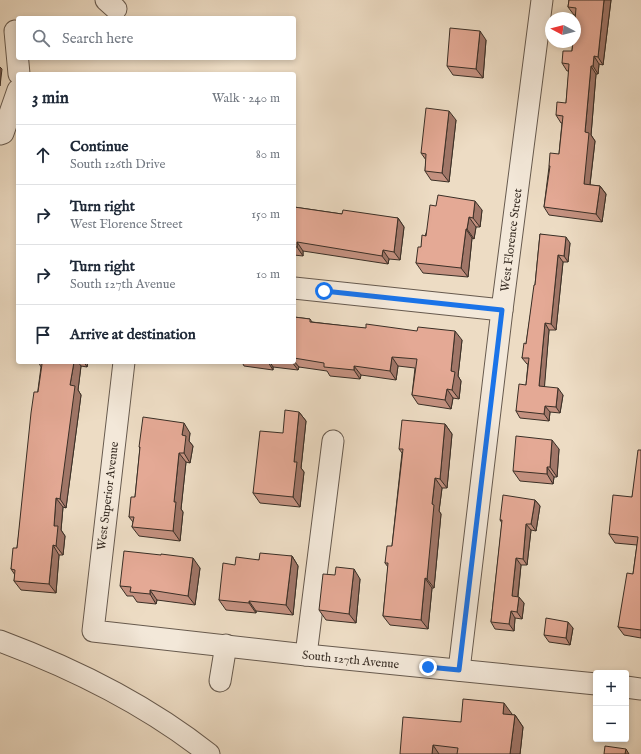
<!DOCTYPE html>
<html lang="en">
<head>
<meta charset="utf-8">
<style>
	body { margin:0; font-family:"IM FELL English",serif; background:#f6f6f7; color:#1f2937 }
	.controls { position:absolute; right:12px; bottom:12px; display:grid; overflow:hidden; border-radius:4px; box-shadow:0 2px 6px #0003 }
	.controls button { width:36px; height:36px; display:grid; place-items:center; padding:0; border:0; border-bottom:1px solid #e0e1e3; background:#fff; color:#1f2937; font:20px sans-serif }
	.compass { position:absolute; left:545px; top:12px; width:36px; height:36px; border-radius:50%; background:#fff; box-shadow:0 2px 6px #0003; rotate:277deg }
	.stop { position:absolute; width:12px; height:12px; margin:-9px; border:3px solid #1a73e8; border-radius:50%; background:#fff }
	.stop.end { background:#1a73e8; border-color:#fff; box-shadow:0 1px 4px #0008 }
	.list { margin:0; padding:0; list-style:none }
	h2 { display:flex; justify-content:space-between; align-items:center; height:52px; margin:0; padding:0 16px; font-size:17px }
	h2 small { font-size:13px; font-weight:400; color:#747a83 }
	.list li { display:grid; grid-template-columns:26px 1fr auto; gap:12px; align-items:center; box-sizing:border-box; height:60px; padding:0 16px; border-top:1px solid #e0e1e3 }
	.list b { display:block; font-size:15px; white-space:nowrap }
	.list p { margin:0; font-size:13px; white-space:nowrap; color:#747a83 }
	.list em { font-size:13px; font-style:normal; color:#747a83 }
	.icon { flex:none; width:22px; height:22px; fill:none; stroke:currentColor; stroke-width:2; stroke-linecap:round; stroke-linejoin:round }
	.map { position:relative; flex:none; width:641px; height:754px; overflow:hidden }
	.search { position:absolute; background:#fff; box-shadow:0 2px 6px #0003; left:16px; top:16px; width:280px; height:44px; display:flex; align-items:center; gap:10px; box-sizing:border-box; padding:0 14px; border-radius:4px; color:#747a83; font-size:15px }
	.panel { position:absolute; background:#fff; box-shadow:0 2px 6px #0003; left:16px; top:72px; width:280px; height:292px; border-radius:4px }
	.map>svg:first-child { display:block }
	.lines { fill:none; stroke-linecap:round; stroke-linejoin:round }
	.minor-casing { stroke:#675a4e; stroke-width:23 }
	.minor { stroke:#f3e8d9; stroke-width:21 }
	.wall { fill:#c49180; stroke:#3a2f26 }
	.shaded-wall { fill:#a07668; stroke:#3a2f26 }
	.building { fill:#e4a995; stroke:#3a2f26 }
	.route { stroke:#1a73e8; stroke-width:5 }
	.labels { text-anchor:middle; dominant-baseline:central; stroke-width:3; stroke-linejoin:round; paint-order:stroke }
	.street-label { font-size:12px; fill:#3a2f26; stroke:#f3e8d9 }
</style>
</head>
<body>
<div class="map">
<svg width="641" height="754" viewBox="0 0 641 754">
	<rect width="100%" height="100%" fill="#eddcc4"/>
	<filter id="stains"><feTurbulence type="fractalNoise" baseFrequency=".005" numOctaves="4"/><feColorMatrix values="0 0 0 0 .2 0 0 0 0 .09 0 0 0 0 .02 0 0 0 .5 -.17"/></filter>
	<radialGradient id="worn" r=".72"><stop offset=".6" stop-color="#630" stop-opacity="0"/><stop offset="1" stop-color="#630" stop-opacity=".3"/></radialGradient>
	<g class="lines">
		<defs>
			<g id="minor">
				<path d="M106,0L116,9"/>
				<path d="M15,31L19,74"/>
				<path d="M0,134L3,133L18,90"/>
				<path d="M294,288L502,310"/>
				<path id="s1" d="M124,362L93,631L306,655L596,684"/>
				<path d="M0,641C75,669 146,704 209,754"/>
				<path d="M306,655L333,441"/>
				<path id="s2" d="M459,670L502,310L542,0"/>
				<path d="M220,681L226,645"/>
				<path d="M626,687L641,689"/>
			</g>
		</defs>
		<use href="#minor" class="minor-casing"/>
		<use href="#minor" class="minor"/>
	</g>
	<path class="wall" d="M569,0H611L603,65L599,64L598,74H596L591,135L595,141L590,185L600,186L606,194L602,222L549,215L544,207L549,167V166L559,154L562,123H561L556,115L566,103L569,71H567L562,63L572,51L575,15H574L568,7Z
		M486,40L483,78L453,75L447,66Z
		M456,120L449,182L431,180L425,171L426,160L421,153Z
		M436,206L482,210L480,227H476L474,239L472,238L468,277L423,273L416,263L421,247Z
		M294,207L342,214L398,218L404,227L400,260L389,259L388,264L303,251V256L294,255Z
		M540,234L570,243L568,262H563L556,330H549L544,387L563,395L560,413L550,412L549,421L520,418L516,411L526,385L528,364H527L522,358L526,344L535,285Z
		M294,317L310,319L312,322L462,340L458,376L461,381L459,399L453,398L451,409L418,404L412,395L415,368L398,366L396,380L361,375L360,379L330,376L327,371L299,367L298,370L273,367V370L244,366L242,362H294Z
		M39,362H88L87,367L81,366L78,390L81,395L66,508L63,507L61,530L65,536L63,555H59L56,593L21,590L14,581L15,575L11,569L17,548L41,367L39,363Z
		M299,412L306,421L301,468L304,472L300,507L260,503L253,493L283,433Z
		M445,424L452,434L447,488H442L439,511L441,514L434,588H432L428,629L390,625L383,616L388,567L385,563L392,546L402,453L399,449Z
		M190,433L189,441L193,446L190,463L186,462L181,509L183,512L180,541L139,536L132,527L133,522L129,517L135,497L140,448L139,447Z
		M559,449L557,477H554L553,484L520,481L513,471Z
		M641,450V638L624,635L618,627L633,574L637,545L615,543L609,534L632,497Z
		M535,500L540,506L536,531L531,530L527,565H521L518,597L524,603L522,619L515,618L514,631L495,629L491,622L502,523L500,520Z
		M292,556L298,566L293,615L256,611V613L226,610L219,600L235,565L259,560Z
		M200,568L195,605L157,600L156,604L137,602L133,596H127L120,586Z
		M360,579L356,623L326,620L319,610Z
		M573,628L570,645L549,642L544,635Z
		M512,714V715H515L523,727L520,754H400L461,722Z"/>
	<path class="shaded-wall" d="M604,0H611L603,65L598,57Z
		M480,31L486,40L483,78L476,69Z
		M594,56L599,64L598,74L593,66Z
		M591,66L596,74L591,135L595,141L589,192L584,184L585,132Z
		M0,67L2,69L0,86Z
		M449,111L456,120L449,182L442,173Z
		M600,186L606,194L602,222L596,214Z
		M475,201L482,210L480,227L473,218Z
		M469,217L476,227L474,239L467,229Z
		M398,218L404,227L400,260L394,252Z
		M466,229L472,238L468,277L461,268Z
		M566,237L570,243L568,262L564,256Z
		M297,242L303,251V256L297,247Z
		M383,250L389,259L388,264L382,256Z
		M558,255L563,262L556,330L551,324Z
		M545,323L549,330L544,393L539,386Z
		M455,331L462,340L458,376L461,381L459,399L452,390L451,371Z
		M392,357L398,366L396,380L390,371Z
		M294,361L299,367L298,370L292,362H294Z
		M74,362H78L81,366L78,390L81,395L66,508L60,499L70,385Z
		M84,362H88L87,367Z
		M268,362H270L273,367V370Z
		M354,366L361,375L360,379L354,370Z
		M558,388L563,395L560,413L556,407Z
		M447,389L453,398L451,409L445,400Z
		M545,406L550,412L549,421L544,414Z
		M299,412L306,421L301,468L304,472L300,507L293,497L294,462Z
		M184,423L190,433L189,441L193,446L190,463L184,453L182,435Z
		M445,424L452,434L447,488L440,479Z
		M552,440L559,449L557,477L550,467Z
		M179,453L186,462L181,509L183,512L180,541L173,531L174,502Z
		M547,467L554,477L553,484L547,474Z
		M435,478L442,488L439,511L441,514L434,588L427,579L432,504Z
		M56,498L63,507L61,530L65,536L63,555L56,546L54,526Z
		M535,500L540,506L536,531L531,524Z
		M526,524L531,530L527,565L523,559Z
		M53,545L59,555L56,593L49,584Z
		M292,556L298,566L293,615L286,605Z
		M193,558L200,568L195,605L188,596Z
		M516,558L521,565L517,603L512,596Z
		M354,569L360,579L356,623L349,614Z
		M425,578L432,588L428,629L421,620Z
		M150,590L157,600L156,604L150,594Z
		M519,597L524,603L522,619L517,612Z
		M249,601L256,611V613L249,603Z
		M511,611L515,618L514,631L509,624Z
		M568,622L573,628L570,645L566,638Z
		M504,703L512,714L511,726L503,714Z
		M515,715L523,727L520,754H510Z
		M433,745L439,754H432Z
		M626,749L629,754H625Z"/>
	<path class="building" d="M569,0H604L598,57L594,56L593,66H591L585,132L589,133L584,184L600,186L596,214L544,207L550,166H549L550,153L559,154L563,116L556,115L557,102L566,103L569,64L562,63L563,51H572L573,42H575V20L576,8L568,7Z
		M450,28L480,31L476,69L447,66Z
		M426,108L449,111L442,173L425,171L426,154L421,153Z
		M438,195L475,201L473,218L469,217L467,229H466L461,268L416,263L418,247H421L422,235L426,236L430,205L436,206Z
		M294,207L342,214L343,210L398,218L394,252L383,250L382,256L297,242V247H294Z
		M540,234L566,237L564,256L558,255L551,324L545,323L539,386L558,388L556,407L545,406L544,414L516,411L519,384L526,385L529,358H522L524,343L526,344L534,285H535Z
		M294,317L310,319V322L366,328V324L417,331L418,327L455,331L451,371L455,372L452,390L447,389L445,400L412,395L417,359L392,357L390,371L354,366V370L324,367V363L294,358Z
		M39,362H74L70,385L75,386L60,499L56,498L54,526H58L56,546L53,545L49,584L14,581L15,570L11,569L13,548H17L31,413L34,392H38L42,364L39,363Z
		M285,410L299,412L294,462H297L293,497L253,493L260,431L283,433Z
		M143,417L184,423L182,435L186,436L184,453H179L174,502H176L173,531L132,527L134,517H129L131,497H135L140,447H139Z
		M402,420L445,424L440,479L435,478L432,504L434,505L427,579L425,578L421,620L383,616L387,574L388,563H385L387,546H392L403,449H399Z
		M516,436L552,440L550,467H547V474L513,471Z
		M638,450H641V630L618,627L627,573L633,574L638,537L609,534L613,495L632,497Z
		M503,495L535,500L531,524H526L523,559L516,558L512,596L519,597L517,612L511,611L509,624L491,622L502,520H500Z
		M124,551L161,555V554L193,558L188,596L150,590V594L130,592L131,587L120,586Z
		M260,553L292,556L286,605L249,601V603L219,600L223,563L235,565L236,557L259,560Z
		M336,567L354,569L349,614L319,610L323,574L335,575Z
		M546,618L568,622L566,638L544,635Z
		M463,699L504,703L503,714L515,715L510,754H457L458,748L433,745L432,754H400L403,717L461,722Z
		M605,746L626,749L625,754H604Z"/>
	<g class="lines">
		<path class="route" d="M324,291L502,310L459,670L428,667"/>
	</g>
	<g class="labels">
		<g class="street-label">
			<text stroke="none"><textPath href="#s2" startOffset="433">West Florence Street</textPath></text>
			<text transform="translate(108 496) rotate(-83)">West Superior Avenue</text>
			<text stroke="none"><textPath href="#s1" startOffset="530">South 127th Avenue</textPath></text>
		</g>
	</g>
	<rect width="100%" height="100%" filter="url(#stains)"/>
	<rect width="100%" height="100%" fill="url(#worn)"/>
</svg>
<div class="controls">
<button>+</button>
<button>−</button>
</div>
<svg class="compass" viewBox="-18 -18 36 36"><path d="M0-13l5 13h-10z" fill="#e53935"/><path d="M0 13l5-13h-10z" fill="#747a83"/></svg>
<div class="stop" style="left:324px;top:291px"></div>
<div class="stop end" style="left:428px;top:667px"></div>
<div class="search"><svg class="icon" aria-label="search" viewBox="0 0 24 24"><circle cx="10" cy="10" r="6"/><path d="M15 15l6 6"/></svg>Search here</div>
<section class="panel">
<h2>3 min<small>Walk · 240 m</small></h2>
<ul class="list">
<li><svg class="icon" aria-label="ahead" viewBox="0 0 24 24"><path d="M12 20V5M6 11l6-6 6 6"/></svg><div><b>Continue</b><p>South 126th Drive</p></div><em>80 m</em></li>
<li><svg class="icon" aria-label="right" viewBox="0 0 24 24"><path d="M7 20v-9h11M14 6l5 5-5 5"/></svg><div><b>Turn right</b><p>West Florence Street</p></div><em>150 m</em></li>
<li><svg class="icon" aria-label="right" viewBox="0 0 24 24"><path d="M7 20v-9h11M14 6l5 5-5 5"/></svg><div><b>Turn right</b><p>South 127th Avenue</p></div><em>10 m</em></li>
<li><svg class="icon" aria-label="arrive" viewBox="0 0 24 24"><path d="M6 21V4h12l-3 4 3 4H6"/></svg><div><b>Arrive at destination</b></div></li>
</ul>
</section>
</div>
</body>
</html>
